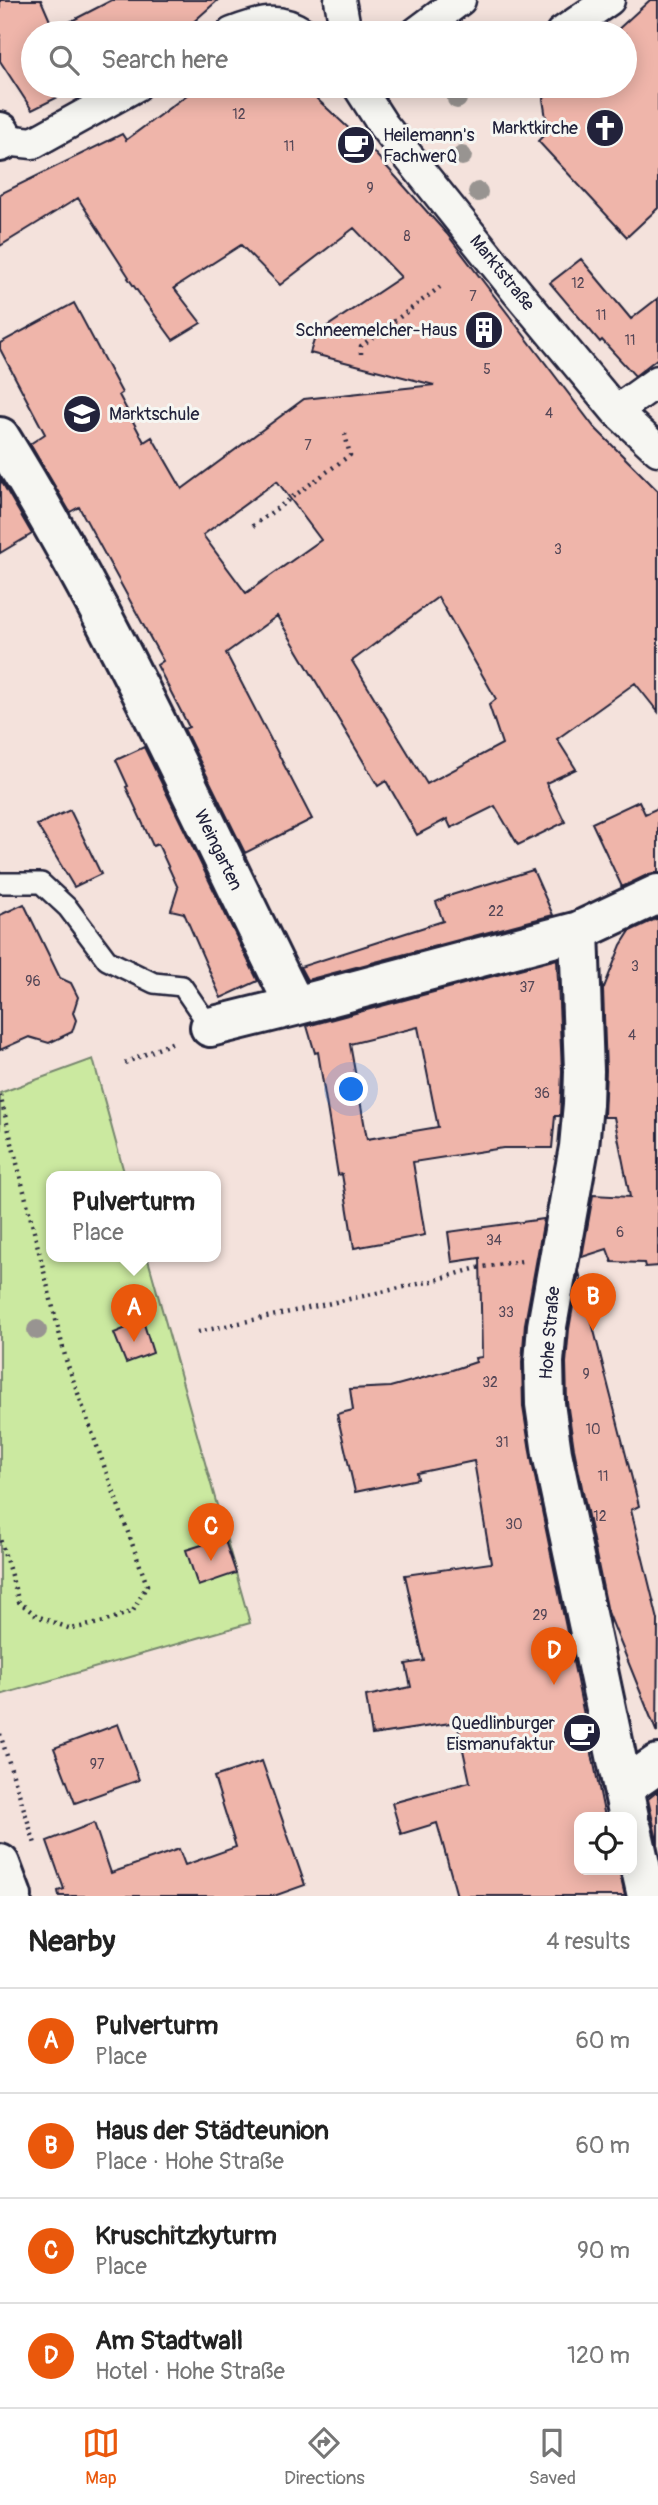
<!DOCTYPE html>
<html lang="en">
<head>
<meta charset="utf-8">
<style>
	body { margin:0; font-family:Pangolin,sans-serif; background:#f2f2f2; color:#222 }
	.controls { position:absolute; right:21px; bottom:21px; display:grid; overflow:hidden; border-radius:14px; box-shadow:0 4px 18px #0003 }
	.controls button { width:63px; height:63px; display:grid; place-items:center; padding:0; border:0; border-bottom:2px solid #e0e0e0; background:#fff; color:#222; font:35px sans-serif }
	.you { position:absolute; left:352px; top:1090px; width:24px; height:24px; margin:-18px; border:5px solid #fff; border-radius:50%; background:#1a73e8; box-shadow:0 0 0 10px #1a73e833 }
	.badge { display:grid; place-items:center; width:46px; height:46px; border-radius:50%; background:#ea580c; color:#fff; font-size:23px; font-weight:700 }
	.pin { position:absolute; translate:-50% -58px; filter:drop-shadow(0 2px 4px #0008) }
	.pin::after { content:''; position:absolute; top:37px; width:24px; height:21px; background:inherit; clip-path:polygon(0 0,100% 0,50% 100%) }
	.popup { position:absolute; left:46px; top:1171px; width:175px; height:91px; box-sizing:border-box; display:grid; place-content:center; border-radius:14px; background:#fff; filter:drop-shadow(0 2px 5px #0005); font-size:23px; white-space:nowrap; color:#767676 }
	.popup b { font-size:26px; color:#222 }
	.popup::after { content:''; position:absolute; left:50%; top:100%; margin-left:-14px; border:14px solid transparent; border-top-color:#fff }
	.list { margin:0; padding:0; list-style:none }
	h2 { display:flex; justify-content:space-between; align-items:center; height:91px; margin:0; padding:0 28px; font-size:30px }
	h2 small { font-size:23px; font-weight:400; color:#767676 }
	.list li { display:grid; grid-template-columns:46px 1fr auto; gap:21px; align-items:center; box-sizing:border-box; height:105px; padding:0 28px; border-top:2px solid #e0e0e0 }
	.list b { display:block; font-size:26px; white-space:nowrap }
	.list p { margin:0; font-size:23px; white-space:nowrap; color:#767676 }
	.list em { font-size:23px; font-style:normal; color:#767676 }
	.icon { flex:none; width:38px; height:38px; fill:none; stroke:currentColor; stroke-width:2; stroke-linecap:round; stroke-linejoin:round }
	.map { position:relative; flex:none; width:658px; height:1896px; overflow:hidden }
	.search { position:absolute; background:#fff; box-shadow:0 4px 18px #0003; left:21px; right:21px; top:21px; height:77px; display:flex; align-items:center; gap:18px; box-sizing:border-box; padding:0 24px; border-radius:38px; color:#767676; font-size:26px }
	.sheet { height:511px; background:#fff }
	nav { display:flex; justify-content:space-around; align-items:center; box-sizing:border-box; height:98px; border-top:2px solid #e0e0e0; background:#fff; font-size:19px; color:#767676 }
	nav a { display:grid; justify-items:center; gap:4px }
	nav .on { color:#ea580c }
	.map>svg:first-child { display:block }
	.green { fill:#cbe9a0; stroke:#76866e; stroke-width:2 }
	.building { fill:#efb5aa; stroke:#22223b; stroke-width:2; fill-rule:evenodd }
	.lines { fill:none; stroke-linecap:round; stroke-linejoin:round }
	.service-casing { stroke:#22223b; stroke-width:24 }
	.pedestrian-casing { stroke:#22223b; stroke-width:35 }
	.minor-casing { stroke:#22223b; stroke-width:44 }
	.path { stroke:#22223b; stroke-width:4.5; stroke-dasharray:2 5; stroke-linecap:butt }
	.service { stroke:#f6f6f2; stroke-width:19 }
	.pedestrian { stroke:#f6f6f2; stroke-width:30 }
	.minor { stroke:#f6f6f2; stroke-width:38 }
	.tree { fill:#989491 }
	.labels { text-anchor:middle; dominant-baseline:central; stroke-width:6; stroke-linejoin:round; paint-order:stroke }
	.number-label { font-size:14px; fill:#554757 }
	.poi-label { font-size:18px; fill:#22223b; stroke:#f6f6f2; text-anchor:end }
	.street-label { font-size:18px; fill:#22223b; stroke:#f6f6f2 }
</style>
</head>
<body>
<div class="map">
<svg width="658" height="1896" viewBox="0 0 658 1896">
	<rect width="100%" height="100%" fill="#f4e2dc"/>
	<filter id="ink" filterUnits="userSpaceOnUse"><feTurbulence type="fractalNoise" baseFrequency=".0143" numOctaves="2"/><feDisplacementMap in="SourceGraphic" scale="14" xChannelSelector="R" yChannelSelector="G"/><feConvolveMatrix kernelMatrix="1 2 1 2 8 2 1 2 1" color-interpolation-filters="sRGB"/></filter>
	<g filter="url(#ink)">
		<path class="green" d="M93,1059L125,1176H52V1256H147L250,1623L0,1695V1093Z"/>
		<path class="building" d="M0,0H41L54,30L112,0H218L181,33H33V86H80L32,110L0,61Z
			M650,0H658V208L627,237L538,141L548,131L543,99L557,86H625V33H614Z
			M199,86H303L370,148L447,234L594,427L658,491V712L635,683L557,739L576,769L546,783L565,822L518,845L495,806L451,828L447,819L417,835L386,781L378,786L277,616L226,653L312,819L245,853L184,729L189,727L157,665L163,661L146,630L79,507L70,512L30,444L45,434L0,349V343L74,303L122,393L119,395L144,442L152,437L182,489L304,399L434,385L310,353L316,334L401,277L354,228L280,285L241,245L174,288L201,323L173,340L128,278L129,277L78,198L0,246V194L122,134L126,140ZM277,481L321,540L246,593L203,535ZM438,597L496,699L489,705L502,744L427,784L352,661Z
			M581,259L631,319L658,298V358L635,376L602,340L600,342L550,283Z
			M0,479L32,534L0,553Z
			M144,747L258,981L221,998L184,913L171,910L178,888L158,844L153,846L126,787L128,786L116,760Z
			M639,801L645,814L658,808V872L649,874L622,887L592,823Z
			M70,810L101,874L74,887L37,825Z
			M533,870L553,915L307,980L300,967L443,921L436,902L445,898V897Z
			M24,904L60,978L71,983L78,997L73,1013L76,1020L72,1032L49,1043L29,1037L0,1050V915Z
			M658,918V1266L645,1267L644,1263L612,1262L607,1249L582,1257L593,1195L630,1197L614,1117H604L606,1070L603,990L621,945L630,931Z
			M557,959L562,1071L560,1116H555L552,1148H503L413,1162L425,1235L354,1248L342,1174L338,1175L318,1052L315,1053L307,1026ZM418,1027L438,1127L367,1139L350,1044Z
			M544,1219L525,1324L522,1362L523,1407L531,1457L605,1817H579V1870H616L617,1873L619,1870L625,1896H457L437,1823L401,1834L392,1803L470,1782L457,1722L372,1735L366,1696L411,1687L406,1664L424,1661L405,1575L491,1563L474,1461L417,1473L418,1479L355,1492L337,1414L353,1410L350,1389L390,1387L452,1370L476,1362L475,1358L482,1357L480,1258L452,1262L448,1232Z
			M579,1272L639,1506L631,1510L658,1620L657,1733L608,1612L574,1449L567,1402L566,1363L569,1329Z
			M143,1321L153,1353L126,1363L114,1333Z
			M224,1538L236,1573L198,1586L186,1550Z
			M118,1724L139,1780L75,1803L54,1748Z
			M262,1761L305,1885L274,1896H59L58,1891L64,1889L47,1841L94,1823L111,1873L179,1849L185,1865L236,1847L214,1777Z
			M658,1791V1845L648,1799Z"/>
		<g class="lines">
			<defs>
				<path id="service" d="M0,883H41L68,908L107,960L154,983L182,986L210,1027"/>
				<path id="pedestrian" d="M340,0L346,33
					M232,33C258,23 278,16 303,33
					M416,33L460,0
					M561,33L609,0
					M358,86L383,125L518,293L616,411L658,450
					M4,140L33,143L136,86
					M616,411L658,381"/>
				<path id="minor" d="M0,132L4,140L0,142
					M0,437C113,618 200,815 295,1006L579,931
					M210,1027L295,1006
					M623,1788L658,1764
					M629,1817L552,1453L545,1404L544,1362L547,1326L579,1147L583,1104L584,1071L579,931L658,894
					M632,1829L647,1896
					M0,1864L12,1896"/>
			</defs>
			<use href="#service" class="service-casing"/>
			<use href="#pedestrian" class="pedestrian-casing"/>
			<use href="#minor" class="minor-casing"/>
			<path class="path" d="M361,354V346L440,287
				M253,526L350,455L344,430
				M125,1063L176,1041
				M0,1095L66,1360L147,1585L133,1611L104,1622L71,1629L37,1616L19,1602L0,1539
				M198,1332L432,1281L477,1268L522,1261
				M0,1734L36,1847"/>
			<use href="#service" class="service"/>
			<use href="#pedestrian" class="pedestrian"/>
			<use href="#minor" class="minor"/>
		</g>
		<g class="tree">
			<circle cx="457" cy="99" r="10"/>
			<circle cx="462" cy="156" r="10"/>
			<circle cx="478" cy="192" r="10"/>
			<circle cx="37" cy="1330" r="10"/>
		</g>
	</g>
	<defs>
		<symbol id="church-disc" viewBox="-11 -11 22 22"><circle r="9.5" fill="#22223b" stroke="#f6f6f2"/><path d="M-1.2-6h2.4v3.5h3.3v2.4h-3.3V6h-2.4V-.1h-3.3v-2.4h3.3Z" fill="#fff"/></symbol>
		<symbol id="cafe-disc" viewBox="-11 -11 22 22"><circle r="9.5" fill="#22223b" stroke="#f6f6f2"/><path d="M-5.5-4.5H6V0H3Q3 3.5 0 3.5H-2.5Q-5.5 3.5-5.5 0ZM3-3.2v2h1.7v-2ZM-6 4.5H4V6H-6Z" fill="#fff"/></symbol>
		<symbol id="building-disc" viewBox="-11 -11 22 22"><circle r="9.5" fill="#22223b" stroke="#f6f6f2"/><path d="M-4-6H4V6H1V3H-1V6H-4ZM-2.5-4.3h1.7v1.8h-1.7ZM.8-4.3h1.7v1.8H.8ZM-2.5-1h1.7V.8h-1.7ZM.8-1h1.7V.8H.8Z" fill="#fff"/></symbol>
		<symbol id="school-disc" viewBox="-11 -11 22 22"><circle r="9.5" fill="#22223b" stroke="#f6f6f2"/><path d="M0-5L7-2L0 1L-7-2ZM-4 1L0 2.5L4 1V4Q0 6-4 4Z" fill="#fff"/></symbol>
	</defs>
	<g fill-rule="evenodd">
		<use href="#church-disc" x="583" y="106" width="44" height="44"/>
		<use href="#cafe-disc" x="334" y="123" width="44" height="44"/>
		<use href="#building-disc" x="462" y="308" width="44" height="44"/>
		<use href="#school-disc" x="60" y="392" width="44" height="44"/>
		<use href="#cafe-disc" x="560" y="1711" width="44" height="44"/>
	</g>
	<g class="labels">
		<g class="number-label">
			<text x="239" y="114">12</text>
			<text x="289" y="146">11</text>
			<text x="370" y="188">9</text>
			<text x="407" y="236">8</text>
			<text x="578" y="283">12</text>
			<text x="473" y="296">7</text>
			<text x="601" y="315">11</text>
			<text x="630" y="340">11</text>
			<text x="487" y="369">5</text>
			<text x="549" y="413">4</text>
			<text x="308" y="445">7</text>
			<text x="558" y="549">3</text>
			<text x="496" y="911">22</text>
			<text x="635" y="966">3</text>
			<text x="33" y="981">96</text>
			<text x="527" y="987">37</text>
			<text x="632" y="1035">4</text>
			<text x="542" y="1093">36</text>
			<text x="620" y="1232">6</text>
			<text x="494" y="1240">34</text>
			<text x="506" y="1312">33</text>
			<text x="586" y="1374">9</text>
			<text x="490" y="1382">32</text>
			<text x="593" y="1429">10</text>
			<text x="502" y="1442">31</text>
			<text x="603" y="1476">11</text>
			<text x="600" y="1516">12</text>
			<text x="514" y="1524">30</text>
			<text x="540" y="1615">29</text>
			<text x="97" y="1764">97</text>
		</g>
		<g class="poi-label">
			<text x="578" y="128">Marktkirche</text>
			<text x="383" y="135" text-anchor="start">Heilemann's<tspan x="383" dy="21">FachwerQ</tspan></text>
			<text x="457" y="330">Schneemelcher-Haus</text>
			<text x="109" y="414" text-anchor="start">Marktschule</text>
			<text x="555" y="1723">Quedlinburger<tspan x="555" dy="21">Eismanufaktur</tspan></text>
		</g>
		<g class="street-label">
			<text transform="translate(502 273) rotate(51)">Marktstraße</text>
			<text transform="translate(218 850) rotate(64)">Weingarten</text>
			<text transform="translate(550 1333) rotate(-85)">Hohe Straße</text>
		</g>
	</g>
</svg>
<div class="controls">
<button><svg class="icon" aria-label="locate" viewBox="0 0 24 24"><circle cx="12" cy="12" r="6"/><path d="M12 2v4M12 18v4M2 12h4M18 12h4"/></svg></button>
</div>
<div class="you"></div>
<div class="pin badge" style="left:134px;top:1342px">A</div>
<div class="popup"><b>Pulverturm</b>Place</div>
<div class="pin badge" style="left:593px;top:1331px">B</div>
<div class="pin badge" style="left:211px;top:1561px">C</div>
<div class="pin badge" style="left:554px;top:1685px">D</div>
<div class="search"><svg class="icon" aria-label="search" viewBox="0 0 24 24"><circle cx="10" cy="10" r="6"/><path d="M15 15l6 6"/></svg>Search here</div>
</div>
<section class="sheet">
<h2>Nearby<small>4 results</small></h2>
<ul class="list">
<li><span class="badge">A</span><div><b>Pulverturm</b><p>Place</p></div><em>60 m</em></li>
<li><span class="badge">B</span><div><b>Haus der Städteunion</b><p>Place · Hohe Straße</p></div><em>60 m</em></li>
<li><span class="badge">C</span><div><b>Kruschitzkyturm</b><p>Place</p></div><em>90 m</em></li>
<li><span class="badge">D</span><div><b>Am Stadtwall</b><p>Hotel · Hohe Straße</p></div><em>120 m</em></li>
</ul>
</section>
<nav>
<a class="on"><svg class="icon" aria-label="map" viewBox="0 0 24 24"><path d="M3 6l6-2 6 2 6-2v14l-6 2-6-2-6 2zM9 4v14M15 6v14"/></svg>Map</a>
<a><svg class="icon" aria-label="directions" viewBox="0 0 24 24"><path d="M12 3l9 9-9 9-9-9zM9 14v-3h6M13 9l2 2-2 2"/></svg>Directions</a>
<a><svg class="icon" aria-label="saved" viewBox="0 0 24 24"><path d="M7 4h10v16l-5-4-5 4z"/></svg>Saved</a>
</nav>
</body>
</html>
